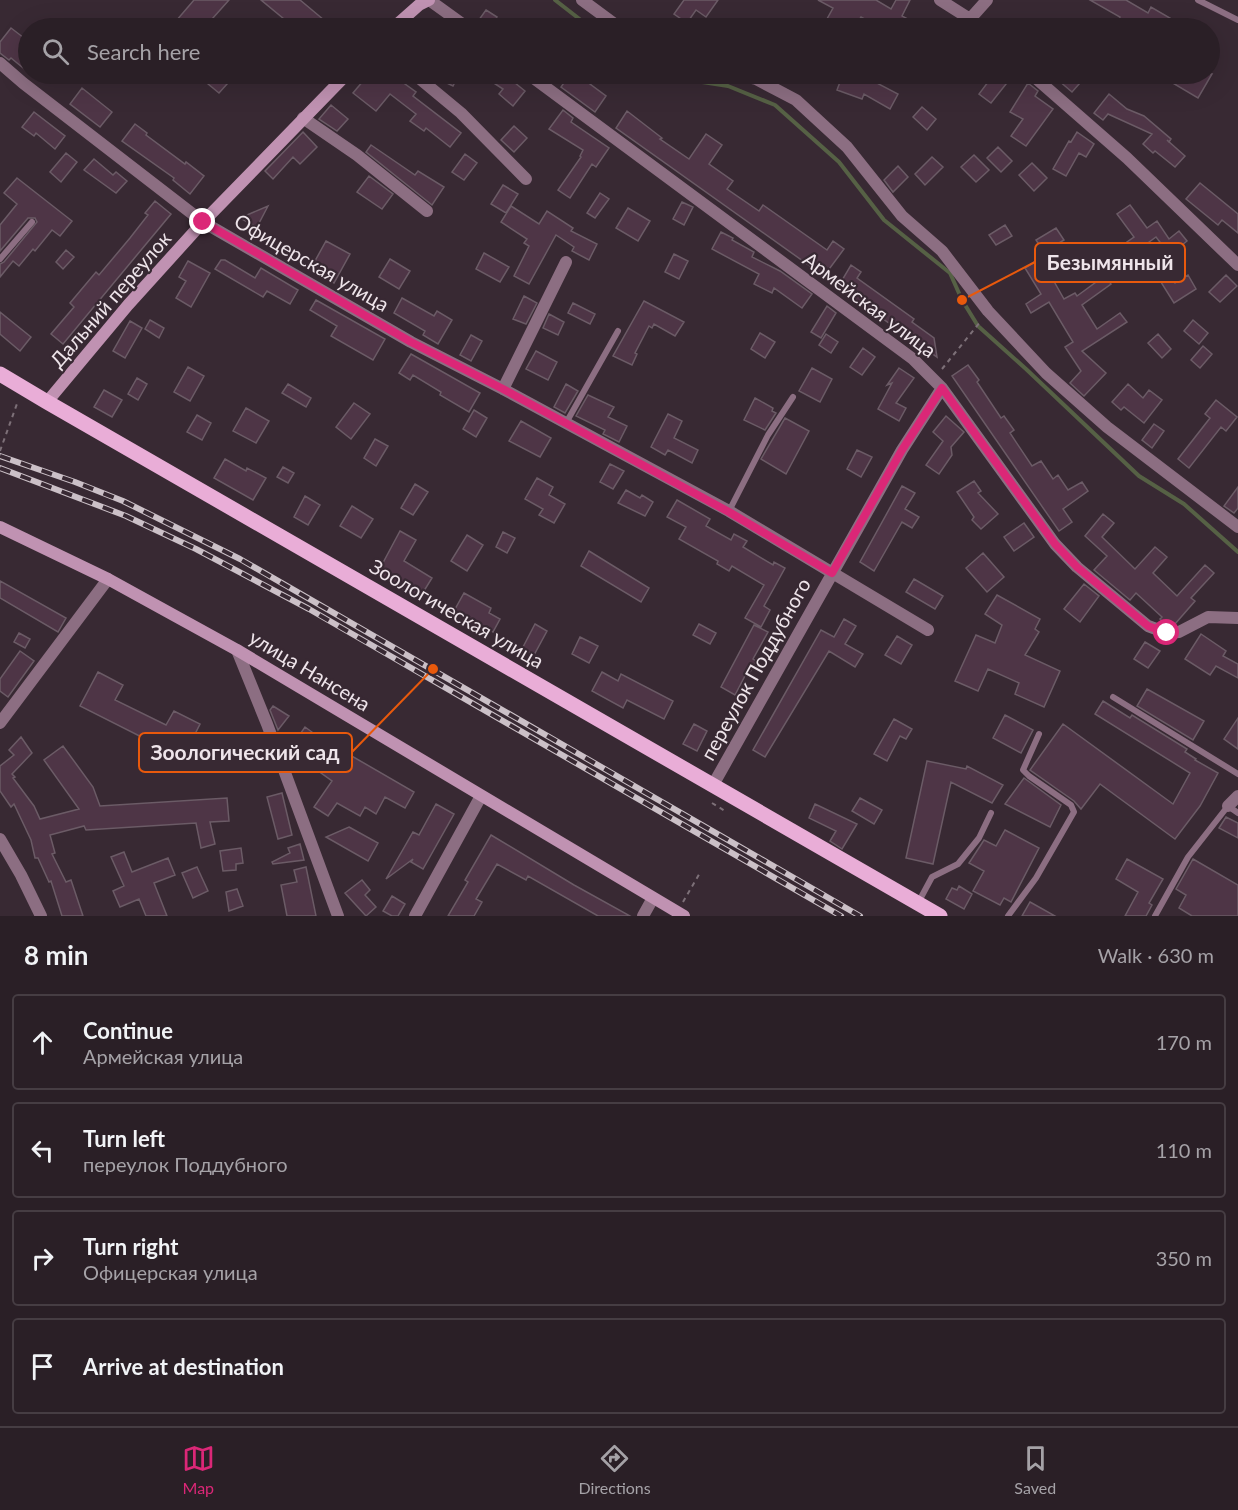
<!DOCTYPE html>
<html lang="en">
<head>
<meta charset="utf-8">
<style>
	body { margin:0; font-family:Lato,sans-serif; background:#362c32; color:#f1f3f6 }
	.stop { position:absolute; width:18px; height:18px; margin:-14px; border:4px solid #db2777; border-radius:50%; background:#fff }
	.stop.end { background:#db2777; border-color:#fff; box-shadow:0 2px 6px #0008 }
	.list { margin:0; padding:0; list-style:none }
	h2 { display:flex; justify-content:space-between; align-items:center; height:78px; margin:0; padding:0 24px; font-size:26px }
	h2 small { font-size:20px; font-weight:400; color:#a5a2a7 }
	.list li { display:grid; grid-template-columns:39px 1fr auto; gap:18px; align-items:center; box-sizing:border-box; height:96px; margin:0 12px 12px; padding:0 12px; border:2px solid #463d43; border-radius:6px }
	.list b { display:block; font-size:22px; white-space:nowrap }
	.list p { margin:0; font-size:20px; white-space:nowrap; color:#a5a2a7 }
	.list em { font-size:20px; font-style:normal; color:#a5a2a7 }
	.icon { flex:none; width:33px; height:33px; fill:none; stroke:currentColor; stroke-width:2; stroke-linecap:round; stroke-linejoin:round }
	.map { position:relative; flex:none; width:1238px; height:916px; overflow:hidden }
	.search { position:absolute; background:#2a1f26; box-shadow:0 6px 24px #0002; left:18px; right:18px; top:18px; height:66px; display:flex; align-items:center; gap:15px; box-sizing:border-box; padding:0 21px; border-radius:33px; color:#a5a2a7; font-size:22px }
	.sheet { height:510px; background:#2a1f26 }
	nav { display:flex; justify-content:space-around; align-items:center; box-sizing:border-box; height:84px; border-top:2px solid #463d43; background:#2a1f26; font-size:16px; color:#a5a2a7 }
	nav a { display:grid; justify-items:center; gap:3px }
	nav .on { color:#db2777 }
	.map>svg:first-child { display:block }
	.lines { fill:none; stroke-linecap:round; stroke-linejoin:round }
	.stream { stroke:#566145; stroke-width:4 }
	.building { fill:#4e3546; stroke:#6b5b66; stroke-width:1.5 }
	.path { stroke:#7d7078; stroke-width:2; stroke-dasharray:4.5 4.5; stroke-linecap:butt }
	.lane { stroke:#8c6e82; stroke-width:6 }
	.street { stroke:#8c6e82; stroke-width:12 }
	.secondary { stroke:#c092b2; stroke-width:12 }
	.primary { stroke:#e9add7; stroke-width:15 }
	.rail-casing { stroke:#cbc0c7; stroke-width:6 }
	.rail { stroke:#382933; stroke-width:4; stroke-dasharray:11; stroke-linecap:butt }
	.route { stroke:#db2777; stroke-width:8 }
	.labels { text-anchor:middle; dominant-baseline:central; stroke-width:4.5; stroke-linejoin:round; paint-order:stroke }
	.street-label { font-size:20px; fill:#eee4ea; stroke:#382933 }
	.leader { fill:none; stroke:#e8590c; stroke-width:2 }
	.callout-dot { fill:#e8590c; stroke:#382933; stroke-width:2 }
	.callout { fill:#382933; stroke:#e8590c; stroke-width:2 }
	.callout-label { font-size:21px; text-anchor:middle; font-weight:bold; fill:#eee4ea }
</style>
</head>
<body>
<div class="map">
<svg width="1238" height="916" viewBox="0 0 1238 916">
	<rect width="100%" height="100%" fill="#382933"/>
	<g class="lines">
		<path class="stream" d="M555,0L591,28
			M660,74L670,77L728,86L775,105L839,162L884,220L950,273L962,300L978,326L1026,369L1139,476L1184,504L1238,552"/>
	</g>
	<path class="building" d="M194,0H229L204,28H170Z
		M261,0H300L324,20L317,28H295Z
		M684,0H718L706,17L696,10L687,23L674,14Z
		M818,0H876L891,9L896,0H910L902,16L924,28H881L861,17L854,28H850L838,22L837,24L827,19L833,8Z
		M1090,0H1126L1148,13L1151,7L1187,28H1153L1137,20L1132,28H1127L1117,23L1120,17Z
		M486,10L497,17L489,28H483L476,24Z
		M11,28L28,41V72L11,58L9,60L0,53V42Z
		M196,74H236L219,93Z
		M369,74H391L416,92L413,96L461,133L450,147L426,128L424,131L410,121L416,114L390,94L376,111L353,93Z
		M428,74H459L453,86Z
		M480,74H504L525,91L513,106L499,94L503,89Z
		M570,74H585L582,78L606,96L595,112L561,87Z
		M843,74H871L869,79L898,94L890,109L864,94L862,99L837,90Z
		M994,74H1014L991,103L979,94Z
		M1051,74H1088L1072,92Z
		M1176,74H1212L1198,98L1171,82Z
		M1028,83L1038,91L1035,96L1053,109L1026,146L1011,136L1023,119L1010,112Z
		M82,88L112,112L100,127L70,104Z
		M1109,94L1127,109L1144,116L1171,139L1169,142L1167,140L1185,156L1175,167L1155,151L1153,153L1143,144L1152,134L1108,114L1103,120L1094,113Z
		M331,105L348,119L337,131L319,119Z
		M922,107L936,119L927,130L913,117Z
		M563,110L573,118L571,122L609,148L596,167L592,164L570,198L558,190L581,157L580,156L583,150L549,129Z
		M627,111L662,138L660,139L689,159L706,134L722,145L709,164L733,181L727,189L759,211L763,205L827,250L833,241L844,249L824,276L616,128Z
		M34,112L65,136L55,149L36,133L34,136L22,127Z
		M135,124L147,133L146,135L185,164L186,162L204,176L190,194L173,180L174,178L122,141Z
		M514,126L527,138L514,152L501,140Z
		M303,132L317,147L300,164L293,157L273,179L265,171Z
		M1077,132L1094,144L1086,157L1079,153L1066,176L1053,169L1069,141L1071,142Z
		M371,145L415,175L418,171L444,187L432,205L366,152Z
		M998,147L1012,161L1001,172L987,158Z
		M66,153L77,162L61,182L50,172Z
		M465,154L477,163L464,180L452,172Z
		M974,155L989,170L976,182L961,167Z
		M932,157L943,167L925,185L915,174Z
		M94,159L113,175L116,172L127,181L116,193L84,170Z
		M1032,163L1047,178L1034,191L1019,175Z
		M898,166L908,177L893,192L884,180Z
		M369,176L393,194L382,209L357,192Z
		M17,178L72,221L60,236L52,230L35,251L33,249L19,266L13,261L0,277V264L4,262L37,222L35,218H28L0,251V225L17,204L4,193Z
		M1200,183L1238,214V233L1222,220L1218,225L1186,199Z
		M503,185L518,194L506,213L491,204Z
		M600,193L609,199L595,218L587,213Z
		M155,201L171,214L63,344L51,334L74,307L70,303L96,272L99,275L130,238L148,215L145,213Z
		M682,202L693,207L684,225L673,219Z
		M1130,205L1147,228L1157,221L1169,239L1179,231L1187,241L1170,255L1156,237L1134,253L1127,242L1134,237L1117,214Z
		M268,206L257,227L240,218Z
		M511,206L539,224L547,211L573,228L571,231L597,244L589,260L572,251L574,247L556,235L529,284L514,276L529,246L524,243L527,239L501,222Z
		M628,208L650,221L638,241L616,228Z
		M1005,225L1012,236L996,245L989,235Z
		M1056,228L1064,240L1044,252L1036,240Z
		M721,232L733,238L732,240L754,252L752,257L780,271L812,294L802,308L774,288L772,293L754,284L759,274L712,249Z
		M326,241L350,254L334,283L310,270Z
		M66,250L74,257L63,269L56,262Z
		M484,253L509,267L500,282L476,269Z
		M674,254L688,261L679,279L665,272Z
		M1045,255L1052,266L1047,269L1064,299L1075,293L1077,296L1096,282L1085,267L1094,260L1111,284L1082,305L1097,329L1120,313L1127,322L1082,351L1106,373L1084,396L1070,383L1081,371L1065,347L1073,342L1049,302L1031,313L1026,304L1041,294L1025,268Z
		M390,259L410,271L399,289L379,277Z
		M221,260H225L255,278L261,268L298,290L290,304L267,291L263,297L215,269Z
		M188,261L210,273L191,307L176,298L186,281L179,277Z
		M851,265L861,272L857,278L914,319L912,322L934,338L937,357L838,287Z
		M1163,265L1175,283L1188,275L1196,289L1174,303L1154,271Z
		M1226,275L1237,286L1220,302L1209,292Z
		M524,296L537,303L526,324L513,319Z
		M402,298L434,316L437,311L452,320L438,344L423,335L425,331L394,313Z
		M316,300L385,339L373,360L331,336L337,326L310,310Z
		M644,301L684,322L675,336L654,324L652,328L649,326L635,353L637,354L632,365L613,356Z
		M573,303L595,314L590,324L568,313Z
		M827,306L836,313L821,338L811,332Z
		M0,312L31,337L20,351L0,334Z
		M549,314L564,322L558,335L543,328Z
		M150,320L164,328L159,338L145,329Z
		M1193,320L1208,333L1199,344L1184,331Z
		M130,321L142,328L125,358L113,351Z
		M760,333L775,342L765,358L751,349Z
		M826,334L838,342L831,353L819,345Z
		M1158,334L1171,349L1162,358L1148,343Z
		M471,335L482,341L471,361L460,355Z
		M1203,346L1212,354L1200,368L1191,360Z
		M863,348L875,357L862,375L850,367Z
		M536,351L557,362L548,380L526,369Z
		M411,354L480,393L469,412L440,395L441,392L413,375L410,380L399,373Z
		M968,365L979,380L977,382L1001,418L1004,416L1014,430L1010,433L1032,466L1041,461L1053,479L1058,475L1068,490L1082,482L1088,491L1063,509L1072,522L1059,531L952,376Z
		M188,367L204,376L190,401L174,392Z
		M812,368L832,379L820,402L799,391Z
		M899,368L914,378L896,403L906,408L899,421L878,409L892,383L887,385Z
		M137,378L147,384L138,400L128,394Z
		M288,384L311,398L306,407L282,393Z
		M566,384L578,391L565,413L554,407Z
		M1128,384L1143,398L1149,390L1162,400L1144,423L1124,407L1121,410L1112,402Z
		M104,390L122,400L112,417L94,407Z
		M588,395L614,407L608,417L627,426L619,442L603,434L605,430L576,416Z
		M755,398L773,408L772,411L776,413L765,430L744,420Z
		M1216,400L1237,417L1226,431L1221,427L1189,468L1178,459L1210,418L1205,414Z
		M354,403L370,414L351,439L336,427Z
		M246,408L269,421L256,443L233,431Z
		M474,410L487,418L476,437L463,429Z
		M668,414L682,421L674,438L698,450L692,463L668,450L665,455L651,447Z
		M197,415L211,423L202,440L187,432Z
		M946,416L964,432L951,447L952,455L939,474L926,465L943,441L933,432Z
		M785,418L809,431L786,474L761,459Z
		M521,421L551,438L540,457L509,441Z
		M1154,424L1164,431L1152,448L1142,440Z
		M375,439L388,446L376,466L364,458Z
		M857,450L872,457L861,477L847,469Z
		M225,459L246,471L247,468L266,478L253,500L214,478Z
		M610,464L624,471L613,489L600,482Z
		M283,467L294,473L288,483L277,477Z
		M537,478L553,487L549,495L565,504L554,523L539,515L543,509L525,499Z
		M974,481L981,491L978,493L998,514L981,529L972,520L974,517L957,492Z
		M415,484L428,492L413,515L401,508Z
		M902,486L915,493L905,509L919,517L912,528L902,522L874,571L860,562Z
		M1238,487V508L1234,513L1224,506Z
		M626,490L640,498L642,495L653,502L645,516L618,503Z
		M305,496L320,505L308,525L294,517Z
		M677,500L710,519L706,526L731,540L734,534L747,541L743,547L773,565L774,562L785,568L764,606L770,610L761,627L745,618L764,585L732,566L729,571L717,564L718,561L679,539L686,527L667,517Z
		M352,506L373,519L361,538L340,526Z
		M1103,514L1114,523L1102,537L1135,569L1155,547L1167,557L1153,573L1177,596L1205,565L1214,573L1191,598L1195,601L1175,624H1165L1160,619L1162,617L1136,593L1130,600L1094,570L1107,556L1085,536Z
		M1024,523L1034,537L1014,551L1004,537Z
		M400,531L416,540L404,561L432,578L419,599L377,574Z
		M503,532L515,538L507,553L496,547Z
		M467,535L483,545L467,571L451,561Z
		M589,551L649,588L641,602L581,566Z
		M983,553L1004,577L987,592L966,568Z
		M914,579L943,596L935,609L906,592Z
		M0,581L66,618L58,632L0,598Z
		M1084,584L1099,596L1080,622L1064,609Z
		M464,593L491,608L489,613L500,619L493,632L454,611Z
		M997,595L1040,619L1035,629L1039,632L1025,655L1060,671L1044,707L1015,694L1019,683L988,669L978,691L955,681L976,635L995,643L1002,625L985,614Z
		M844,619L856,626L845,644L863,654L855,667L829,651L765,757L753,750L821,630L834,637Z
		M535,624L547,631L534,655L522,649Z
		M699,624L716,633L710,644L693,635Z
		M754,625L768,632L753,659L756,661L749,674L747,672L735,695L721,687Z
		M19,633L30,639L25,648L14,642Z
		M1201,634L1226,651L1223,656L1238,664V678L1216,666L1210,675L1185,659Z
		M897,636L912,645L901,664L885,655Z
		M580,637L598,646L589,663L572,654Z
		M1145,642L1160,651L1148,668L1134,659Z
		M20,651L34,661L8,697L0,691V679Z
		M98,672L123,685L115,700L166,725L174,711L200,724L183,758L80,706Z
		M602,672L618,681L621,674L673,701L664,719L627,700L623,708L592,691Z
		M1147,689L1204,721L1193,740L1137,706Z
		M1103,701L1130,718L1132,715L1187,749L1185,752L1196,759L1195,760L1218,773L1200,806L1175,839L1100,784L1081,809L1074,801L1030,770L1063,724L1173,804L1190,773L1095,714Z
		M273,706L289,716L278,730L270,710Z
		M1005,715L1033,730L1021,753L993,738Z
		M1238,718V749L1224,739Z
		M894,719L912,729L906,739L900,736L887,761L874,754Z
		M694,724L707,731L697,751L683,744Z
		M305,727L348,758L350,755L414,792L405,808L385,797L376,814L365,807L360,816L337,803L328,816L314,807L332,781L289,750Z
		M21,737L32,753L12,774L15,777L13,778L34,806L40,819L79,809L44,760L63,746L93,787L100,806L227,798L229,821L210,822L215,844L201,848L196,823L86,830L84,826L50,835L55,853L52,854L66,882L71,880L83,916H62L51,881L49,882L38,858H35L31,840L14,804L11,807L0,791V766L14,755L9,750Z
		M927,761L966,769L967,766L1003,785L992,803L951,782L933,864L906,858Z
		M1024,778L1061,805L1050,827L1005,804Z
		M282,793L292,835L278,839L267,797Z
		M860,798L882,810L874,824L852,811Z
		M436,804L454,814L423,869L411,862L413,859L386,879L413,832L419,835Z
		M815,804L857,824L842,849L830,841L836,831L809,818Z
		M1226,817L1238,823V838L1219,828Z
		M349,827L378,843L368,861L326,837Z
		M1005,830L1039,848L1011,902L1004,898L1000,905L973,891L984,871L969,863L984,840L996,846Z
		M491,835L574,885L630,916H598L528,876L526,880L497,864L476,899L482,902L474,916H448L468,882L465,880Z
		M300,844L304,860L273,864L272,862L290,853L288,848Z
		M241,848L243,863L236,864V870L223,871L220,851Z
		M124,852L132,872L168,858L175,875L154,883L167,916H146L139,899L120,907L113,891L124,886L111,857Z
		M1127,859L1163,879L1149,903L1152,905L1146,916H1125L1138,892L1116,879Z
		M1193,859L1238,885V916H1192L1179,908L1186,895L1176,889Z
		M197,867L208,891L193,898L182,873Z
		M306,867L316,916H287L281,885L297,882L294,870Z
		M362,880L370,890L365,895L376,907L366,916L345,893Z
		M959,886L972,894L964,909L946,899L952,888L957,890Z
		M237,889L243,906L229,911L226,892Z
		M392,896L405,904L398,916H392L383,911Z
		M1030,902L1055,916H1022Z"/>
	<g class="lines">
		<path class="path" d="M942,369L980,322
			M0,451L18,401
			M712,803L725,811
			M683,902L701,871"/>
		<path class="lane" d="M1198,0L1238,20
			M0,259L32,222
			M566,423L618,331
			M729,511L768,435L793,397
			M1113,697L1238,774
			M918,903L932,877L958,864L979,838L991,813
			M1008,916L1036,878L1074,812L1071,805L1029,776L1023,770L1039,734
			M1155,916L1188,857L1228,806L1238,813"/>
		<path class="street" d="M429,0L468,28
			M582,0L620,28
			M940,0L970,19L981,28
			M970,19L987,0
			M0,63L23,83L203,222L411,342L503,389L729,511L928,630
			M414,74L461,113L526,179
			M528,74L913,359L942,388L1055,544L1077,567L1148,626L1167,633L1179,632L1208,617L1238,618
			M733,74L756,79L796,100L847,147L902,216L942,251L988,311L1046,373L1107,427L1238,527
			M1031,74L1127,158L1238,265
			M303,118L357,155L427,211
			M503,389L566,262
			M237,650L267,724L338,916
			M0,723L108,579
			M713,785L902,450L942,388
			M1228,806L1238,796
			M0,839L21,875L41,916
			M415,916L481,796
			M643,916L653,898"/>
		<path class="secondary" d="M393,28L419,5L429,0
			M47,402L128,305L203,222L347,74
			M0,527L108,579L237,650L684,916"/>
		<path class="primary" d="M0,374L47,402L940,916"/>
		<defs>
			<path id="rail" d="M0,456L75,482L123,501L240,559L860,916
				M0,468L126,516L196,549L309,609L841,916"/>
		</defs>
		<use href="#rail" class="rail-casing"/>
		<use href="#rail" class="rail"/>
	</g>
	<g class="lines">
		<path class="route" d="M203,222L411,342L503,389L729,512L832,573L902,450L942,388L1055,544L1077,567L1148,626L1167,633"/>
	</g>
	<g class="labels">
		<g class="street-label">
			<text transform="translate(312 262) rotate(30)">Офицерская улица</text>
			<text transform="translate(110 299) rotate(-49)">Дальний переулок</text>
			<text transform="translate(870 304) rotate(37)">Армейская улица</text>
			<text transform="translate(457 613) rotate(30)">Зоологическая улица</text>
			<text transform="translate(755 669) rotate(-61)">переулок Поддубного</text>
			<text transform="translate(310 670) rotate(31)">улица Нансена</text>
		</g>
	</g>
	<path class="leader" d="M962 300L1035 262M433 669L352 752"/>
	<g class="callout-dot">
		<circle cx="962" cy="300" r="6"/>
		<circle cx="433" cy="669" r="6"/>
	</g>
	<g class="callout">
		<rect x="1035" y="243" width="150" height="39" rx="6"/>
		<rect x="139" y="733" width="213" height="39" rx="6"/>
	</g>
	<g class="callout-label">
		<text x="1110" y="270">Безымянный</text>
		<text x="245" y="760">Зоологический сад</text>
	</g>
</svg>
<div class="stop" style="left:1167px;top:633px"></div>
<div class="stop end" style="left:203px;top:222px"></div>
<div class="search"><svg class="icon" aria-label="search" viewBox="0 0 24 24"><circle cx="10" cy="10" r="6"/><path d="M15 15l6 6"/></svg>Search here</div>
</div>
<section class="sheet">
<h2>8 min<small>Walk · 630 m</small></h2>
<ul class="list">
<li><svg class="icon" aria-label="ahead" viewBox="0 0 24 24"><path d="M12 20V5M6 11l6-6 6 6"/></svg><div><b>Continue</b><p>Армейская улица</p></div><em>170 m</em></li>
<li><svg class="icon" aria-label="left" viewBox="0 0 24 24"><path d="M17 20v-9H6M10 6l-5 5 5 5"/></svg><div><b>Turn left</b><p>переулок Поддубного</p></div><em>110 m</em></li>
<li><svg class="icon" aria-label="right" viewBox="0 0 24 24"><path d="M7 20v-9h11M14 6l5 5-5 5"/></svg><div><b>Turn right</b><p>Офицерская улица</p></div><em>350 m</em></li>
<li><svg class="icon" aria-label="arrive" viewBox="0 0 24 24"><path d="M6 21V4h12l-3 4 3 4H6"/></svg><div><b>Arrive at destination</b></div></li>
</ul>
</section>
<nav>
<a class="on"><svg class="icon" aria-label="map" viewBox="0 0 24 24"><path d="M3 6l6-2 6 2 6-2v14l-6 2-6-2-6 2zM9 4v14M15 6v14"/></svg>Map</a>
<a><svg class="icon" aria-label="directions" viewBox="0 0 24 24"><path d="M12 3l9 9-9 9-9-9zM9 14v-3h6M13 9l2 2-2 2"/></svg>Directions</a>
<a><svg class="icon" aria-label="saved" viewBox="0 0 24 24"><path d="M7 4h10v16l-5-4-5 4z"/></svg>Saved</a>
</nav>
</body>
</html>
